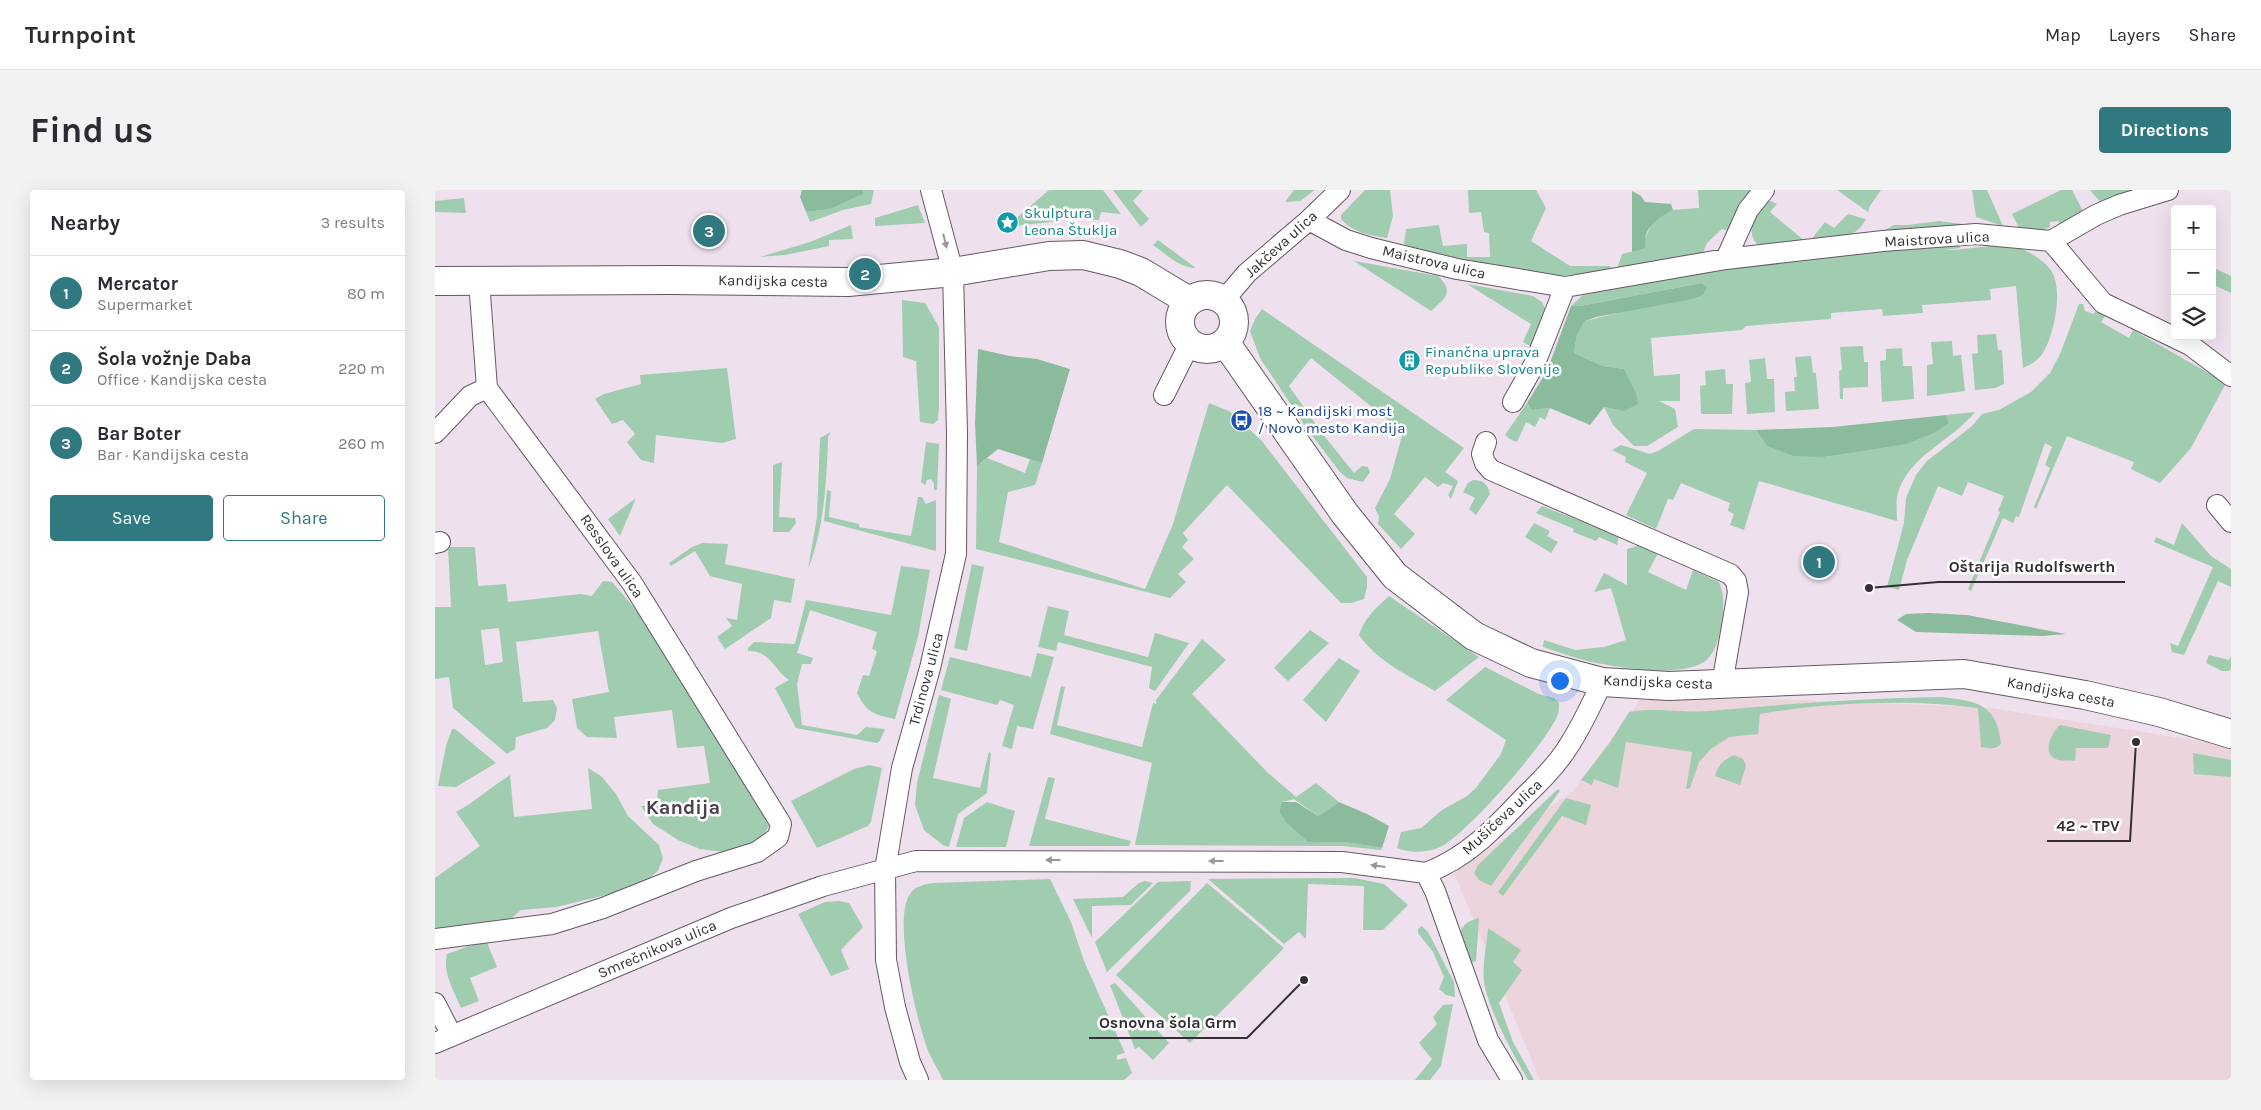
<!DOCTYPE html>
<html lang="en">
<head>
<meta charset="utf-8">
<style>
	body { margin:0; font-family:Karla,sans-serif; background:#f2f2f3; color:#2b2b33 }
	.controls { position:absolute; right:15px; top:15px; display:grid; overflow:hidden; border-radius:5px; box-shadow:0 5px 20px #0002 }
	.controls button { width:45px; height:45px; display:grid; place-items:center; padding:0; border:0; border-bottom:1px solid #e1e1e2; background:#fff; color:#2b2b33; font:25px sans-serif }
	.you { position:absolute; left:1124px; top:490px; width:18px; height:18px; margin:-12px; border:4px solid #fff; border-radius:50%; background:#1a73e8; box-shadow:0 0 0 8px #1a73e833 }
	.badge { display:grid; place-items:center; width:32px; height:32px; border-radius:50%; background:#317980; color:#fff; font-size:16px; font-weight:700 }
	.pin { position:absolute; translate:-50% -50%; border:2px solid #fff; box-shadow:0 1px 5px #0006 }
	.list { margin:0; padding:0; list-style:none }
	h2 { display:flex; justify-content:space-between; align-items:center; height:65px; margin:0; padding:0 20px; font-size:21px }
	h2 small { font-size:16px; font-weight:400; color:#7c7c81 }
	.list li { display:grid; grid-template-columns:32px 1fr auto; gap:15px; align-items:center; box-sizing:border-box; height:75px; padding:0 20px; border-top:1px solid #e1e1e2 }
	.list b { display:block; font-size:19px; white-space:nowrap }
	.list p { margin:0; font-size:16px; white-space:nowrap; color:#7c7c81 }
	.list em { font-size:16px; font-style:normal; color:#7c7c81 }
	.actions { display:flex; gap:10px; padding:15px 20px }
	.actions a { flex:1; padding:11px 0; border:1px solid #317980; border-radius:5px; text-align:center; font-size:18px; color:#317980 }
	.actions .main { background:#317980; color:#fff }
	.icon { flex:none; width:28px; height:28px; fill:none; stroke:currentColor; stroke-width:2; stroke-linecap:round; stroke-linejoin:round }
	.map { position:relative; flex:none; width:1796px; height:890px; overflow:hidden; border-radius:5px }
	header { display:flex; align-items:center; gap:30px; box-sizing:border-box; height:70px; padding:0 25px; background:#fff; border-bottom:1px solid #e1e1e2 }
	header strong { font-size:24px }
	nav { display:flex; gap:28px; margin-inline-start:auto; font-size:18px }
	.intro { display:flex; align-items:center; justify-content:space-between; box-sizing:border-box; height:120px; padding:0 30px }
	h1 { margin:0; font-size:35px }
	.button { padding:12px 22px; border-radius:5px; background:#317980; color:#fff; font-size:18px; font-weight:700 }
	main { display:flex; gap:30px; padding:0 30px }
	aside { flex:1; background:#fff; border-radius:5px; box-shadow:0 5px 20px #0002 }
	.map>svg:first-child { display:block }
	.industrial { fill:#ecd4dd }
	.green { fill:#a0ccb0; fill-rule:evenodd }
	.forest { fill:#8bbb9d }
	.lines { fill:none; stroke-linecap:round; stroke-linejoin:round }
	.minor-casing { stroke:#655864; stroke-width:22 }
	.secondary-casing { stroke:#655864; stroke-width:30 }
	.minor { stroke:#fff; stroke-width:20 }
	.secondary { stroke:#fff; stroke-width:28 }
	.oneway { fill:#9a979a }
	.labels { text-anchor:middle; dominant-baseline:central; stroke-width:5; stroke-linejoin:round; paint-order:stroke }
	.culture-label { font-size:15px; fill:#0d838f; stroke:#fff; text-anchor:start }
	.street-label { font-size:15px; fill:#352f35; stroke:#fff }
	.transit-label { font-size:15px; fill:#164399; stroke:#fff; text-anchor:start }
	.district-label { font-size:20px; font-weight:bold; fill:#4b3f4a; stroke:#fff }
	.leader { fill:none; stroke:#352f35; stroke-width:2 }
	.callout-dot { fill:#352f35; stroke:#fff; stroke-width:2 }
	.callout-label { font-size:16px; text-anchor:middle; font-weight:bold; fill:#352f35; stroke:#fff; stroke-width:5; stroke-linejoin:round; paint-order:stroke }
</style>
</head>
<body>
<header>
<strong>Turnpoint</strong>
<nav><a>Map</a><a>Layers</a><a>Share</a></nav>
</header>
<div class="intro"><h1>Find us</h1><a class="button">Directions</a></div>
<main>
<aside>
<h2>Nearby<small>3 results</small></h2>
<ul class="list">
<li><span class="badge">1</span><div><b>Mercator</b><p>Supermarket</p></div><em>80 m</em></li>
<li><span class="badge">2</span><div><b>Šola vožnje Daba</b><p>Office · Kandijska cesta</p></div><em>220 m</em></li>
<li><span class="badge">3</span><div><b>Bar Boter</b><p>Bar · Kandijska cesta</p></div><em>260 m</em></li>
</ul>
<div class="actions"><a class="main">Save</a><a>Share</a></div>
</aside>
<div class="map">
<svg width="1796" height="890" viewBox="0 0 1796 890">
	<rect width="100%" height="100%" fill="#efe0ee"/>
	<path class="industrial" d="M1336,509L1520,516H1543L1796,556V890H1105L1019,683L1138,601L1205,510Z"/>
	<path class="green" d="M428,0H439L436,14L408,20L375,32L371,22L396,19L428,4Z
		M614,0H668L686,24L666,22L664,30L644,29L638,20L623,31L581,36L578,31Z
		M678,0H708L698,11L714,29L706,37Z
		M859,0H880L865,11L850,12Z
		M930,0H955L958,26L952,48C933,45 919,43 906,29V25Z
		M1033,0H1101L1111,18L1096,51L1135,76H1176L1172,82L1118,86L980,61L969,54L971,39L1004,35L1008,56L1032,54V67H1055L1054,43L1049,42L1046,22L1034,23Z
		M1263,0H1322L1293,41L1287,39L1272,53L1268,63L1248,69L1181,82L1187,64L1211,58L1209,51L1218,31L1238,20L1264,18Z
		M1402,0H1446L1435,16L1433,22Z
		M1537,0H1552L1568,36L1541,27Z
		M1626,0H1637L1647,19L1648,22L1640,31L1623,35L1624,31L1615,32V37L1605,41L1585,40L1577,24Z
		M1655,0H1708L1666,13Z
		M29,8L31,23L0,22V11Z
		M1336,11L1342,14L1335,22L1371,52L1330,56L1322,54C1309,39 1322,25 1331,12Z
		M483,15L490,33L440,36V28Z
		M1413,24L1431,29C1420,51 1397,49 1375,51L1390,32L1399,38Z
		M1504,31L1527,34V40L1449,44L1450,40L1459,35H1473Z
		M416,35L418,49L394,50V56L350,65L325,67L375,52Z
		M723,50L761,78C743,77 732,65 718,55Z
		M1526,55L1525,58L1510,60C1534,61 1563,51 1587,59C1597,63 1612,73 1617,82C1628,101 1619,144 1609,161C1604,170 1597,174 1588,178L1581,96L1555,99L1556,110L1487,115L1488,123L1448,126L1447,119L1396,123V129L1311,136L1307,140L1216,148L1219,186L1245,184V211H1224L1240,219L1243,237L1212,256H1199L1178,235L1169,217L1189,221V179L1168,176L1139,163L1142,145L1150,131L1195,120L1272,97L1267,93L1145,116H1136L1148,105L1296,78L1389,66Z
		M919,71L1003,86C1020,103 1010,108 996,121Z
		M1777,77L1796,86V103L1777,94Z
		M1032,94L1098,106L1107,112L1111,121L1102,160L1088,152L1096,134Z
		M467,110L490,113L504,137V217L503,230L498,234L485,232L481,171L468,167Z
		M1644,114H1648L1650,121L1658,124L1661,121L1671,125L1666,132L1694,148L1698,140L1791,193L1756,258L1725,293L1696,279L1699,272L1632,246L1601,319L1599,317L1615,278L1610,275L1617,257L1610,253L1584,327L1581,326L1578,333L1568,328L1536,401L1533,399L1565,322L1563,321L1569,306L1533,292L1527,306L1503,296L1472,370L1464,400L1452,397L1469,333L1471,308L1481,285L1492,271L1537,236L1547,224L1564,220L1596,202L1615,183L1625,164Z
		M827,119L1029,258L1010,282L1023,291L1016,309L1013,305L1018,296L1008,293L1003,297L990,287L959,324L980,344L966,359L943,334L944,327L940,318L955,289L968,242L876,168L854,196L887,243L919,283L927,276L933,277L935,282L928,292L912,288L905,282L872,239L825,168L815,141L820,129Z
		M1561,144L1563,160H1567L1569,194L1560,198L1540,200L1537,164L1543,163L1542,145Z
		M1517,151L1518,166L1526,165L1530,201L1492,206V175L1498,174L1496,152Z
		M1428,156L1429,172H1433V197L1408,198V209H1405L1404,181L1407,180L1405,157Z
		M1467,158L1468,176H1477L1479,209L1447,212L1445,171L1451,170V159Z
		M1376,166L1378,183H1381L1384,219L1351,221L1350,202L1360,201L1359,187H1362L1360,167Z
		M1330,168L1332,189H1339L1340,222L1312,224L1310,193L1316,192L1314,170Z
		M292,178L301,249L287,253L221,245L219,273L206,270L192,252L200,244L188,230L177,234L160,209L169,204L206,194L205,185Z
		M1290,179L1291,194H1298L1297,224H1266L1265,196L1271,195L1270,181Z
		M774,213L794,221L826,250L932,387V397L929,409L916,413H906L792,295L748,343L753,350L747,357L759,369L743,384L751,392L735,408L541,359L542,276L552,268L590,283L595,269L607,273L600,295L573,302L564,352L710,399L738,334Z
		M1092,213L1097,220L1115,218L1110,230L1105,227L1100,237L1091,232L1082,252L1075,249L1070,245Z
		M1540,222C1516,252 1471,266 1462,307C1461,315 1462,324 1462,331L1324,291L1309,340L1295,335L1299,324L1293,321L1295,313L1246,293L1238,310L1233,309L1221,339L1191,325L1212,283L1190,272L1191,267L1177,260L1186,255L1215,264L1223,261L1259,239L1321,240L1332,256L1389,267L1419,262L1514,233L1511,225Z
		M396,242L393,247C392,289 389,340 373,379L382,327L385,248Z
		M491,252L504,254L502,300H499V294L496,289L492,290L490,295L486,292Z
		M347,272L344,327L360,328L361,333L354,342H338V275Z
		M1038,290C1048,290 1053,294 1055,304L1041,325L1034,319L1040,308L1028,302L1033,293Z
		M392,300L396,301L394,327L424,334V337L476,346L483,307H487L491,314L501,310V361L389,331Z
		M201,308L185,346L173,329Z
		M1107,316L1184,346L1182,355L1164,347L1161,351L1138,342L1139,339L1101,323Z
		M1099,333L1115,341L1112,346L1123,352L1116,363L1090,347Z
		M1747,333L1776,366L1796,379V397L1783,391L1749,465L1737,462L1735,453L1743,456L1778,377L1719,352L1721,347L1739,355Z
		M267,353L293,354L290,374L360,389L356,413L339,410L336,428L290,459L282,447L297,436L291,428L302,430L307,394L275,386L260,361L236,376L234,373L257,357Z
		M1205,355L1223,363L1213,382L1251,400L1258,380L1284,392C1291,408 1288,425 1285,441C1283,450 1281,459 1275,466C1257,491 1183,477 1156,472C1140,468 1124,462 1108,457L1109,450L1140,460L1169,457L1191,450L1176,398L1159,402L1169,383L1192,395V359Z
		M13,357H40L43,396L71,394L73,412L146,404L157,406L168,391L177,392L208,428L336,630L330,644L323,652L289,662L265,659L243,650L218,634L206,616L222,615L223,600L275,593L269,556L242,558L237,520L179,527L182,548L152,547L142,538L137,509L174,502L163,441L81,452L88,512L118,510L122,518L120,530L112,538L81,547L80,559L72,564L18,518L14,487L0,489V417H16ZM64,438L68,472L50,475L46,440Z
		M537,374L549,377L532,461L519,458Z
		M466,376L495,380L483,447L460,529C438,524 432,523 422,503L428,485L434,486L442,461L437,459L442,442L375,420L362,463L378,468L376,474H367L362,494L367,535L422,545L431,537L450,539L445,551L442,553L361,538L340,498L354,490C339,480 335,460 313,461V458L319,452L360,454L371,410L456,425Z
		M954,406L1044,467L1000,501C972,485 943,472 924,445C930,427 941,418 954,406Z
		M613,416L634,421L629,445L713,467L720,443L754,453L720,501L714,498L717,477L623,452L621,461L603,457Z
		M875,440L894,453L853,491L839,478Z
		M767,449L791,470L757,504L832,582L861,607L881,593L904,612L883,626L859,609L847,612L844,621L873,652H910L947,658L946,660L907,656L700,655L717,573L615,544L626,496L630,497L622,535L707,557L718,513L721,514V510Z
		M602,463L619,467L598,539L582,536L577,559L567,556L579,515L565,510L562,515L506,500L515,467L596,487Z
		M1774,465L1794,470L1796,466V479L1794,481H1787L1771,473Z
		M904,468L925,481L891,532L868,510Z
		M1050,477L1104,504L1119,508L1124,513C1124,516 1124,521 1123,524C1115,549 1028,649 1003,658C990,663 974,663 962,658L966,642L986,638L1007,620L1032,606L1041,598L1066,564L1071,550L1011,510Z
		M504,505L516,509L498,588L545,598L554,562L556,563L552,603L523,624L514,657L508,655L489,640L480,615L482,593Z
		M1506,507C1541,511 1562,513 1566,554C1560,560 1554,558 1546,557L1543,518C1475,509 1393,512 1325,524L1323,544L1294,547L1276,559L1264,572L1255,598L1251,599L1257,562L1191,552L1183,598L1159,589L1157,595L1146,590L1174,554L1194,522C1220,517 1247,523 1274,521C1351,514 1428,508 1506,507Z
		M1625,535L1676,545L1673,558H1641L1640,571C1635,570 1628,571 1623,570C1605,564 1617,542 1625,535Z
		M17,539H20L61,573L21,597L3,596L11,556Z
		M1758,563L1796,570V587L1759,584Z
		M1299,565L1308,569L1311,576L1305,595L1280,586C1283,575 1288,570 1299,565Z
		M434,575L447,578L436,632L433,636L382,658L356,611L419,579Z
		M153,578L166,586L181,604L193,626L224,655L228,668L223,681L213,689L175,704L121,717L86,720L72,732L0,740V688L45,656L21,622C40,612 56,597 75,585L79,627L157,619Z
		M613,587L620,588L610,629L696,651L694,656H594Z
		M1123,599L1125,601L1056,696L1044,690L1039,683L1043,675Z
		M1131,608L1156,615L1151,635L1127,626L1068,706L1063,702Z
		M552,612L580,621L571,657H521L529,628Z
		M919,688L949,694L973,715L948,740H928L929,696L873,694L871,749L864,742L849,754L773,689Z
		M615,689L636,732L649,771L690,863L682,865V870L691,868L697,883L689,890H508C504,881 498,872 494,863C482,833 457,730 475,704C480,696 490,694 499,693Z
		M710,691L718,693L696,715L657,716V748L638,709L688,707L704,693Z
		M756,691L755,701L672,782L660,752L723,692Z
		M772,693L849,758L755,853L681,785Z
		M404,711L414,713L428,737L406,760L414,779L396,786L363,724L390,712Z
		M1044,728L1041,771L1038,772L1035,771C1026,752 1016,735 1044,728Z
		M987,736L993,742L1019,792L1020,807L1011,805L1004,799L1009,787L998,762L983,743V739Z
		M1053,738L1086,760L1078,772L1087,780L1064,813L1078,852L1099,890H1093C1079,866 1053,819 1049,792C1047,775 1052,754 1053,738Z
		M51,750L62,777L35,788L44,811L26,818C19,801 7,782 12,764Z
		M680,793L734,853L718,870L704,857L700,859L675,795Z
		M1018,814L1006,876L995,890H980L997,869L984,853L1002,834L998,827L1008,815Z"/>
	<path class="forest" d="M367,0H428V4L396,19L371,22L365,7Z
		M1197,1L1206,6L1210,12L1236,14L1238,20C1223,28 1206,39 1211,58L1197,62Z
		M1267,93L1272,97L1268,105L1253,110L1161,127L1150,131L1142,145L1139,163L1168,176L1189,179L1201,203L1203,214L1189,221L1169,217L1155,235L1115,218L1097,220L1092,213L1112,181L1136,116H1145Z
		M543,159L575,166L602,169L635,179L607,273L563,259L542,276L540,233Z
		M1511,225L1514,233L1499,243L1471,254L1389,267L1359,266L1332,256L1321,240L1398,237Z
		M1494,423L1532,425L1631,444L1608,446L1481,442L1462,430L1471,424Z
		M847,612H861L883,626L904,612L932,624L954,636L947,658L910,652H873L851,632L844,621Z"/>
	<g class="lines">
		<defs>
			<path id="minor" d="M874,30L911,50L936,58L1022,79L1130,97L1291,69L1448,51L1541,44L1616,51L1661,25L1684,15L1733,0
				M1616,51L1668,113L1755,155L1796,186
				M1291,69L1313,20L1329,0
				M789,110L812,83L874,30L905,0
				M729,205L755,153
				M1078,212L1100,173L1130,97
				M0,243L35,206L52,198
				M1051,252L1047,264L1050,273L1056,280L1295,384L1301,391L1303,402L1287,494
				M1782,315L1796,332
				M0,353L5,352
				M991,683C1032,668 1061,637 1090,606C1106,591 1121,576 1133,557C1146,537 1157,514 1167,492
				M991,683L1000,701L1053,850L1077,890
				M0,749L117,734L168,718L261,681L322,662L343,647L346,634L197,393L52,198L44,91
				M0,813L17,846
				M0,853L296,728L388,696L481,671L907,672L991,683
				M483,890L475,872L460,817L451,770L450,680L467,578L495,478L521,364L522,243L518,82L496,0"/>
			<path id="secondary" d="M0,91L235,90L413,92L518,82L614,66L648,65L685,74L706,82L754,111
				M745 132a27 27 0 1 1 54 0a27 27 0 1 1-54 0Z
				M790,152L910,324L960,386L1039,446L1096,473L1167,492L1234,496L1529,484L1650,505L1724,522L1796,544"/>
		</defs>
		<use href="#minor" class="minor-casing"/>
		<use href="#secondary" class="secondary-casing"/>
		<use href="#minor" class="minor"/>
		<use href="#secondary" class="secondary"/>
	</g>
	<defs><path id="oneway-solid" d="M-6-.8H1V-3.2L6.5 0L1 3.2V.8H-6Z" transform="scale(1.25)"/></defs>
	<g class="oneway">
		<use href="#oneway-solid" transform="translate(510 51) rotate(76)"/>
		<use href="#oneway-solid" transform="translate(618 670) rotate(-180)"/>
		<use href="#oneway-solid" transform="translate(781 671) rotate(-180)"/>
		<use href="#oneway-solid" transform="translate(943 676) rotate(-172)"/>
	</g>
	<defs>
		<symbol id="sight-disc" viewBox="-11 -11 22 22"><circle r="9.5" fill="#0f9aa8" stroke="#fff"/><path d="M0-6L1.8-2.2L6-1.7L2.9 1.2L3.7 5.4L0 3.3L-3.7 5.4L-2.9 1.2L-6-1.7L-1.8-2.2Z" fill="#fff"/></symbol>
		<symbol id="building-disc" viewBox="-11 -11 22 22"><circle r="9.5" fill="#0f9aa8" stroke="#fff"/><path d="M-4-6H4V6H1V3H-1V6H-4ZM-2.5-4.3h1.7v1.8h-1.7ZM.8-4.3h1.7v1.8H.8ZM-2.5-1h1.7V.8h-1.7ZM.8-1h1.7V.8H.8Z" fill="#fff"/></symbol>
		<symbol id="bus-disc" viewBox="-11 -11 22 22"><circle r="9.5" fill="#1a4fb4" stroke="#fff"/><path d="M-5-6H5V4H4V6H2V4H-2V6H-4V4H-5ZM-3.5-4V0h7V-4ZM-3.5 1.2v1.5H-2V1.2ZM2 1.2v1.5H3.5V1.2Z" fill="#fff"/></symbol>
	</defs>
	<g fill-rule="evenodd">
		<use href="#sight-disc" x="560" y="20" width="25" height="25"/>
		<use href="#building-disc" x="962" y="158" width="25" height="25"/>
		<use href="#bus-disc" x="794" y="218" width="25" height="25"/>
	</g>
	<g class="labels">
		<g class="culture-label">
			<text x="589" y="23">Skulptura<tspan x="589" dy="17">Leona Štuklja</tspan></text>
			<text x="990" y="162">Finančna uprava<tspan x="990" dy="17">Republike Slovenije</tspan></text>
		</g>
		<g class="street-label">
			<text transform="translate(1502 49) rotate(-3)">Maistrova ulica</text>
			<text transform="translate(846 54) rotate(-42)">Jakčeva ulica</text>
			<text transform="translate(999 72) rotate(13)">Maistrova ulica</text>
			<text transform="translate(338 91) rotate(1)">Kandijska cesta</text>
			<text transform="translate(177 366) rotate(55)">Resslova ulica</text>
			<text transform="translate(491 489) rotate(-75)">Trdinova ulica</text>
			<text transform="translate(1223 492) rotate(2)">Kandijska cesta</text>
			<text transform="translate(1626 502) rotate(11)">Kandijska cesta</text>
			<text transform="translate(1067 627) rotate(-43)">Mušičeva ulica</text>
			<text transform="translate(222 759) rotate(-23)">Smrečnikova ulica</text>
		</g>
		<g class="transit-label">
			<text x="823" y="221">18 ~ Kandijski most<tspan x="823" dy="17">/ Novo mesto Kandija</tspan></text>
		</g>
		<g class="district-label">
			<text x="248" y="617">Kandija</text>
		</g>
	</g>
	<path class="leader" d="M1434 398L1503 392H1690M1701 552L1695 651H1612M869 790L812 848H654"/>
	<g class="callout-dot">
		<circle cx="1434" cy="398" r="5"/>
		<circle cx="1701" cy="552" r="5"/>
		<circle cx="869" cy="790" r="5"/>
	</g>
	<g class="callout-label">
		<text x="1597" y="382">Oštarija Rudolfswerth</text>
		<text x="1653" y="641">42 ~ TPV</text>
		<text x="733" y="838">Osnovna šola Grm</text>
	</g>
</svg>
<div class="controls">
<button>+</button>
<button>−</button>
<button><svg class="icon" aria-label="layers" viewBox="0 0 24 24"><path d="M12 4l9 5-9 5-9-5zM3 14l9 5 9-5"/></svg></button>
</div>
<div class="you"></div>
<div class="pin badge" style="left:1384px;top:372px">1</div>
<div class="pin badge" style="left:430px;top:84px">2</div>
<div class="pin badge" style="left:274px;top:41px">3</div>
</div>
</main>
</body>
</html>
